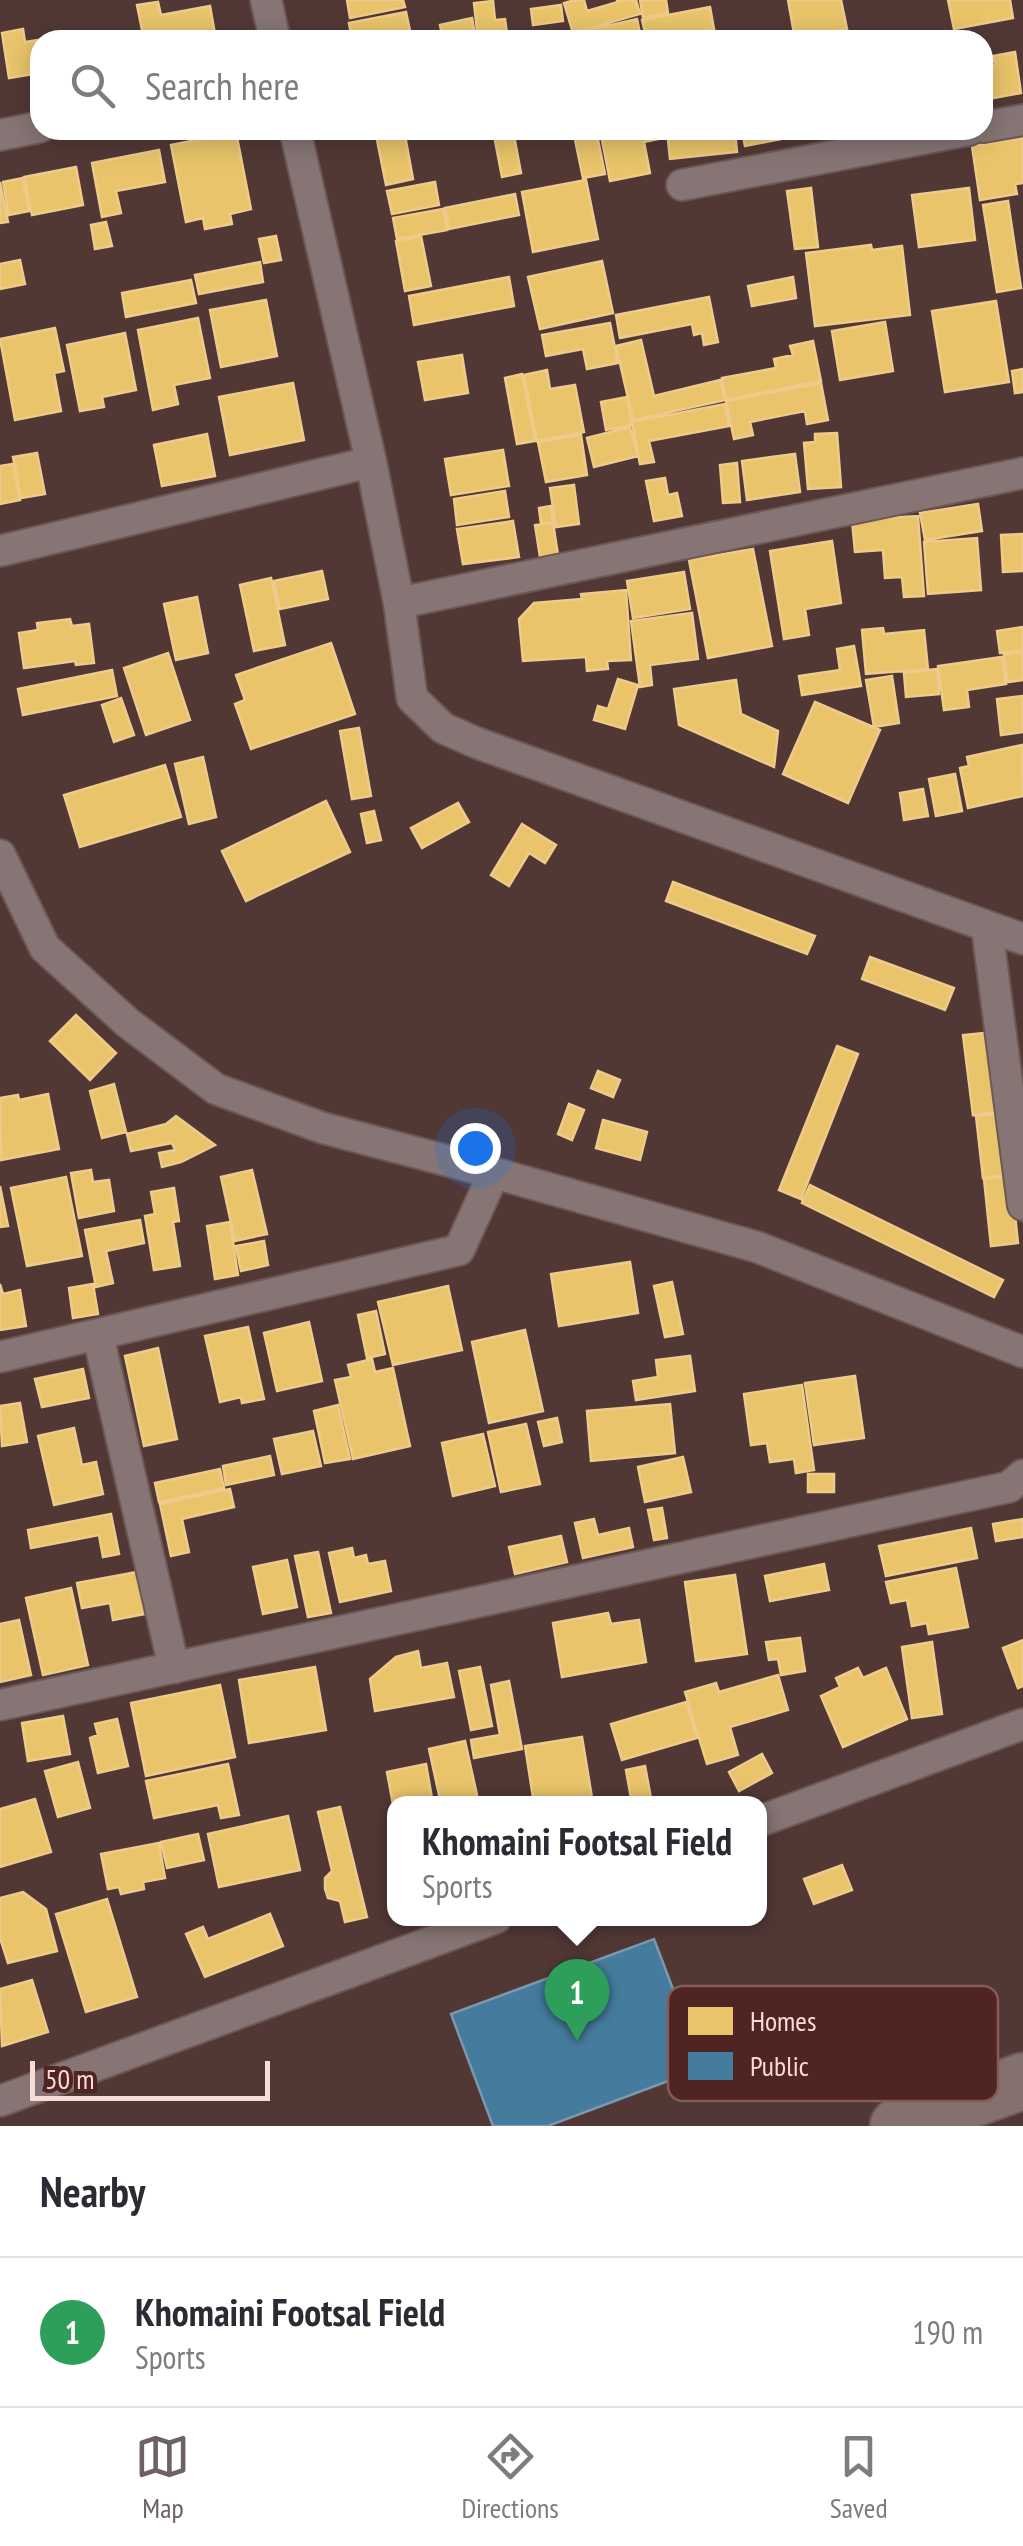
<!DOCTYPE html>
<html lang="en">
<head>
<meta charset="utf-8">
<style>
	body { margin:0; font-family:"PT Sans Narrow",sans-serif; background:#f2f2f3; color:#2b2b33 }
	.scale { position:absolute; left:30px; bottom:25px; width:240px; box-sizing:border-box; padding-left:10px; border:5px solid #f9dbd7; border-top:0; font-size:28px; line-height:35px; white-space:nowrap; color:#f9dbd7; -webkit-text-stroke:8px #502420; paint-order:stroke }
	.you { position:absolute; left:475px; top:1148px; width:35px; height:35px; margin:-25px; border:8px solid #fff; border-radius:50%; background:#1a73e8; box-shadow:0 0 0 15px #1a73e833 }
	.badge { display:grid; place-items:center; width:65px; height:65px; border-radius:50%; background:#6d6163; color:#fff; font-size:32px; font-weight:700 }
	.pin { position:absolute; translate:-50% -82px; filter:drop-shadow(0 2px 5px #0008) }
	.pin::after { content:''; position:absolute; top:52px; width:35px; height:30px; background:inherit; clip-path:polygon(0 0,100% 0,50% 100%) }
	.popup { position:absolute; left:387px; top:1796px; width:380px; height:130px; box-sizing:border-box; display:grid; place-content:center; border-radius:20px; background:#fff; filter:drop-shadow(0 2px 8px #0005); font-size:32px; white-space:nowrap; color:#7c7c81 }
	.popup b { font-size:38px; color:#2b2b33 }
	.popup::after { content:''; position:absolute; left:50%; top:100%; margin-left:-20px; border:20px solid transparent; border-top-color:#fff }
	.list { margin:0; padding:0; list-style:none }
	h2 { display:flex; justify-content:space-between; align-items:center; height:130px; margin:0; padding:0 40px; font-size:42px }
	h2 small { font-size:32px; font-weight:400; color:#7c7c81 }
	.list li { display:grid; grid-template-columns:65px 1fr auto; gap:30px; align-items:center; box-sizing:border-box; height:150px; padding:0 40px; border-top:2px solid #e1e1e2 }
	.list b { display:block; font-size:38px; white-space:nowrap }
	.list p { margin:0; font-size:32px; white-space:nowrap; color:#7c7c81 }
	.list em { font-size:32px; font-style:normal; color:#7c7c81 }
	.icon { flex:none; width:55px; height:55px; fill:none; stroke:currentColor; stroke-width:2; stroke-linecap:round; stroke-linejoin:round }
	.map { position:relative; flex:none; width:1023px; height:2126px; overflow:hidden }
	.search { position:absolute; background:#fff; box-shadow:0 5px 25px #0003; left:30px; right:30px; top:30px; height:110px; display:flex; align-items:center; gap:25px; box-sizing:border-box; padding:0 35px; border-radius:30px; color:#7c7c81; font-size:38px }
	.sheet { height:280px; background:#fff }
	nav { display:flex; justify-content:space-around; align-items:center; box-sizing:border-box; height:140px; border-top:2px solid #e1e1e2; background:#fff; font-size:28px; color:#7c7c81 }
	nav a { display:grid; justify-items:center; gap:5px }
	nav .on { color:#6d6163 }
	.map>svg:first-child { display:block }
	.homes { fill:#e9c46a; stroke:#eecb8b; stroke-width:2.5 }
	.public { fill:#457b9d; stroke:#7b98ae; stroke-width:2.5 }
	.lines { fill:none; stroke-linecap:round; stroke-linejoin:round }
	.street-casing { stroke:#6d5755; stroke-width:34 }
	.highway-casing { stroke:#6d5755; stroke-width:59 }
	.street { stroke:#867574; stroke-width:30 }
	.highway { stroke:#84716f; stroke-width:55 }
	.key { fill:#502420; stroke:#835b57; stroke-width:2.5 }
	.key-label { font-size:28px; fill:#f9dbd7 }
</style>
</head>
<body>
<div class="map">
<svg width="1023" height="2126" viewBox="0 0 1023 2126">
	<rect width="100%" height="100%" fill="#513835"/>
	<path class="homes" d="M347,0H403L405,7L350,18Z
		M575,0H584L587,11L618,2L617,0H636L640,14L573,33L564,3Z
		M640,0H666L668,13L643,18Z
		M788,0H841L847,29L795,39Z
		M948,0H1010L1013,18L954,29Z
		M493,1L495,20L505,19L507,34L497,35V40H478L474,3Z
		M158,2L161,15L210,6L215,34L182,40H144L137,5Z
		M561,5L563,21L533,25L531,9Z
		M710,7L714,29L673,37L674,40H629L646,37L642,20Z
		M406,12L412,40H352L349,23Z
		M472,18L476,40H443L440,25Z
		M637,19L640,33L611,40H578L576,33Z
		M23,29L25,42L51,38L52,40H40V73L9,78L2,33Z
		M1015,52L1021,93L983,100V67L995,65L993,56Z
		M375,130H404L413,179L386,185Z
		M493,130H513L521,173L502,177Z
		M573,130H596L605,174L583,178Z
		M600,130H662L663,138L644,142L650,173L610,181Z
		M667,130H687V136L735,131L737,152L670,159Z
		M742,130H811L812,133L745,146Z
		M236,132L251,209L230,214L232,224L205,229L203,218L186,222L171,145Z
		M1023,138V183L1015,184L1017,194L980,200L972,146Z
		M159,150L165,182L116,191L121,213L102,217L92,163Z
		M76,167L83,205L32,215L24,177Z
		M23,178L29,211L9,215L3,182Z
		M586,180L598,239L533,252L522,192Z
		M0,182L8,222L0,223Z
		M435,182L439,205L392,214L387,191Z
		M811,188L818,247L795,249L787,191Z
		M969,188L975,240L919,247L912,195Z
		M515,194L519,215L449,229L445,208Z
		M1008,201L1021,288L997,292L983,205Z
		M443,209L447,230L397,239L393,218Z
		M106,222L112,246L95,249L91,225Z
		M276,236L281,260L264,263L259,239Z
		M421,236L431,286L405,291L396,241Z
		M871,245L872,250L902,246L910,315L815,326L806,253Z
		M20,260L25,284L0,289V264Z
		M602,261L613,313L540,329L528,277Z
		M260,262L263,282L199,294L195,275Z
		M509,277L514,306L414,325L409,296Z
		M793,277L796,298L752,306L748,286Z
		M191,280L196,303L126,317L122,293Z
		M709,297L718,342L704,345L702,333L694,335L692,324L620,338L616,315Z
		M266,300L277,356L221,367L210,310Z
		M996,301L1009,382L945,392L932,311Z
		M198,318L210,378L174,385L178,404L153,410L138,330Z
		M885,322L893,371L840,380L832,331Z
		M610,323L618,363L587,369L583,349L546,356L542,335Z
		M55,328L64,371L54,373L61,411L15,420L0,339Z
		M125,333L136,390L102,397L104,407L80,411L67,345Z
		M641,340L654,396L720,380L725,400L633,420L616,346Z
		M813,341L821,381L726,400L722,378L776,368L774,359L793,355L790,346Z
		M462,355L468,393L425,400L418,362Z
		M1023,369V392L1015,393L1012,371Z
		M547,370L550,389L575,385L584,432L537,441L524,375Z
		M522,374L535,441L517,444L505,378Z
		M293,383L304,440L230,455L219,397Z
		M821,383L828,420L807,424L805,411L750,422L753,435L734,439L726,401Z
		M627,397L632,425L606,430L601,402Z
		M725,404L729,426L649,441L654,462L640,464L632,422Z
		M630,427L638,456L594,467L587,438Z
		M837,433L841,487L808,489L804,443L815,442V434Z
		M207,434L215,476L162,486L154,445Z
		M581,435L587,475L546,482L538,442Z
		M503,450L509,486L451,495L445,459Z
		M37,453L45,494L21,498L13,457Z
		M795,454L800,492L747,500L742,461Z
		M737,463L740,502L723,503L720,465Z
		M13,464L20,500L0,504V466Z
		M665,478L668,495L677,493L682,516L654,521L646,481Z
		M574,485L579,524L556,527L550,488Z
		M505,491L509,517L457,525L454,499Z
		M978,504L982,531L925,540L920,513Z
		M551,506L553,522L541,524L539,508Z
		M918,516L924,596L904,597L902,577L885,578L883,550L855,552L852,520Z
		M513,521L519,557L463,564L457,529Z
		M553,523L558,555L540,557L535,525Z
		M1023,534V571L1003,572L1001,535Z
		M977,538L981,590L928,594L924,542Z
		M832,541L841,603L805,609L809,635L784,639L770,551Z
		M753,549L772,646L708,658L689,560Z
		M322,571L328,599L280,609L274,581Z
		M684,572L690,609L633,618L627,581Z
		M271,578L285,645L254,651L240,585Z
		M626,590L631,660L607,661L608,669L587,671L586,657L523,661L519,619L534,603L582,599L581,594Z
		M197,597L208,653L176,660L164,604Z
		M692,613L698,659L650,665L652,685L640,687L631,621Z
		M70,619L72,626L89,624L94,663L76,665L75,661L24,668L19,633L38,630L37,623Z
		M1023,627V650L1000,653L997,631Z
		M883,628L884,634L924,630L928,669L866,674L862,630Z
		M331,643L355,714L251,749L235,704L245,700L236,675Z
		M854,646L861,686L802,695L799,676L840,670L837,649Z
		M1023,652V680L1008,682L1004,655Z
		M168,653L190,720L146,735L124,668Z
		M1002,657L1006,684L967,690L969,707L944,710L938,666Z
		M937,669L939,694L906,697L904,673Z
		M112,670L117,696L23,715L18,689Z
		M892,676L899,723L874,727L866,680Z
		M618,679L638,685L625,729L594,720L598,706L608,709Z
		M736,680L741,714L778,731L774,767L679,725L674,689Z
		M1023,696V732L1001,735L997,699Z
		M121,698L134,735L114,742L102,705Z
		M815,702L880,730L848,803L783,774Z
		M359,728L371,796L352,799L340,731Z
		M1022,745L1023,796L968,808L960,768L969,766L967,757Z
		M203,757L216,817L189,824L175,764Z
		M165,765L181,817L80,847L64,795Z
		M955,774L962,811L936,816L929,779Z
		M923,789L928,816L904,820L900,793Z
		M326,801L350,852L246,901L222,851Z
		M458,803L469,822L422,848L411,828Z
		M374,811L381,840L367,843L361,814Z
		M522,824L556,845L545,863L529,853L509,886L491,875Z
		M673,882L815,936L807,954L666,901Z
		M870,957L954,988L945,1010L862,979Z
		M76,1015L116,1053L90,1080L50,1041Z
		M993,1032L1003,1111L973,1115L963,1035Z
		M837,1046L858,1054L801,1199L779,1190Z
		M598,1071L620,1080L613,1097L591,1088Z
		M114,1084L126,1132L102,1138L90,1091Z
		M48,1094L59,1149L1,1160L0,1098L18,1095L19,1100Z
		M569,1104L584,1110L572,1140L558,1134Z
		M1003,1113L1010,1174L983,1178L976,1116Z
		M176,1116L215,1145L181,1162L162,1167L159,1153L175,1150L172,1143L131,1151L127,1134L166,1124Z
		M603,1120L647,1132L640,1160L596,1148Z
		M91,1170L93,1182L109,1180L114,1211L79,1218L71,1173Z
		M252,1170L267,1234L235,1241L221,1177Z
		M66,1177L82,1256L27,1266L11,1188Z
		M1011,1177L1018,1243L991,1246L984,1179Z
		M810,1185L1003,1280L994,1297L802,1203Z
		M0,1186L8,1226L0,1227Z
		M174,1188L179,1221L173,1222L180,1266L154,1270L145,1216L155,1214L151,1192Z
		M140,1220L144,1243L106,1251L113,1283L96,1287L85,1230Z
		M230,1222L238,1275L215,1279L207,1226Z
		M264,1241L268,1265L241,1271L236,1246Z
		M630,1262L638,1313L559,1326L551,1274Z
		M672,1282L683,1334L665,1337L654,1286Z
		M0,1284L3,1294L20,1290L26,1326L0,1330Z
		M93,1284L98,1314L73,1318L69,1288Z
		M448,1286L462,1350L393,1365L378,1302Z
		M376,1311L385,1354L367,1358L358,1315Z
		M309,1322L322,1381L277,1391L264,1333Z
		M248,1327L264,1399L242,1403L241,1397L220,1402L205,1336Z
		M525,1330L543,1411L489,1423L472,1342Z
		M158,1348L177,1439L144,1446L125,1356Z
		M690,1356L695,1391L636,1400L633,1381L658,1377L656,1360Z
		M372,1359L375,1372L393,1368L410,1446L353,1459L335,1380L351,1377L348,1365Z
		M83,1369L89,1398L42,1407L35,1379Z
		M855,1376L864,1438L814,1445L805,1383Z
		M802,1385L814,1470L796,1473L794,1459L770,1462L767,1443L751,1445L744,1394Z
		M20,1403L27,1442L2,1446L0,1406Z
		M670,1404L675,1453L591,1461L587,1411Z
		M338,1405L350,1459L325,1463L314,1411Z
		M557,1418L562,1442L544,1446L538,1422Z
		M526,1424L540,1484L501,1492L488,1432Z
		M74,1428L82,1465L96,1462L103,1494L54,1505L38,1436Z
		M313,1431L321,1466L282,1474L274,1439Z
		M483,1434L495,1486L453,1496L442,1443Z
		M270,1456L274,1475L226,1485L223,1466Z
		M683,1457L691,1492L645,1502L638,1467Z
		M220,1469L224,1488L159,1502L155,1483Z
		M808,1474H834V1492H808Z
		M230,1489L234,1507L182,1519L189,1552L171,1556L160,1504Z
		M662,1508L667,1538L654,1540L648,1510Z
		M111,1514L119,1554L103,1557L99,1535L31,1548L28,1530Z
		M594,1519L598,1535L629,1528L633,1547L583,1558L575,1523Z
		M1023,1519V1537L996,1541L993,1524Z
		M971,1528L977,1558L886,1576L879,1546Z
		M561,1536L567,1562L515,1574L509,1547Z
		M352,1548L354,1558L366,1555L368,1564L385,1561L391,1591L340,1602L329,1553Z
		M318,1552L331,1613L308,1617L295,1556Z
		M287,1560L297,1607L263,1614L253,1567Z
		M824,1564L829,1590L770,1601L765,1576Z
		M956,1568L968,1627L929,1634L927,1623L912,1626L907,1600L891,1603L886,1582Z
		M137,1572L145,1614L113,1620L110,1603L82,1608L77,1583Z
		M735,1575L747,1654L696,1661L685,1582Z
		M71,1588L88,1665L43,1675L26,1598Z
		M608,1613L611,1624L639,1620L646,1662L562,1677L553,1623Z
		M19,1620L31,1675L0,1682V1624Z
		M800,1638L805,1671L781,1675L778,1659L769,1660L766,1642Z
		M1023,1640V1686L1018,1688L1003,1648Z
		M932,1642L942,1714L912,1718L902,1647Z
		M418,1651L421,1668L447,1663L454,1697L375,1711L370,1679L396,1657Z
		M315,1667L326,1730L249,1743L239,1680Z
		M480,1667L492,1726L471,1730L459,1671Z
		M858,1668L863,1678L886,1668L907,1719L843,1747L821,1696L840,1687L836,1678Z
		M778,1675L788,1710L730,1727L738,1755L707,1764L685,1692L716,1683L719,1692Z
		M509,1681L522,1749L474,1758L471,1740L500,1735L491,1685Z
		M220,1685L235,1757L146,1776L131,1703Z
		M686,1702L697,1738L622,1760L611,1724Z
		M63,1716L70,1754L28,1761L22,1723Z
		M117,1719L128,1766L98,1773L90,1738L98,1735L95,1724Z
		M582,1737L593,1804H534L525,1746Z
		M465,1741L479,1804H441L429,1749Z
		M762,1754L772,1773L739,1791L729,1772Z
		M78,1762L90,1808L58,1817L45,1771Z
		M228,1764L239,1815L221,1818L218,1805L154,1818L146,1781Z
		M426,1764L433,1804H394V1810L387,1772Z
		M645,1766L652,1804H632L626,1770Z
		M35,1799L51,1852L0,1867V1809Z
		M340,1807L367,1917L345,1922L340,1901L328,1898L325,1889V1878L332,1871L318,1812Z
		M288,1816L300,1870L219,1887L208,1834Z
		M198,1834L204,1860L167,1868L161,1842Z
		M159,1843L165,1878L143,1882L144,1889L121,1894L119,1887L108,1889L101,1854Z
		M842,1865L852,1890L814,1904L804,1879Z
		M23,1892L46,1909L57,1951L8,1963L0,1938V1898Z
		M107,1899L137,1997L86,2012L56,1914Z
		M270,1914L283,1946L205,1977L186,1934L203,1927L208,1939Z
		M32,1980L48,2032L2,2046L0,1989Z"/>
	<path class="public" d="M654,1939L703,2068L548,2126H493L451,2014Z"/>
	<g class="lines">
		<defs>
			<path id="street" d="M266,0L275,40
				M983,127L1023,120
				M295,130L371,462L399,603L412,698L443,728L477,743L1023,939
				M0,135L40,127
				M682,185L969,130
				M0,551L371,462
				M399,603L1023,473
				M0,855L45,948L128,1023L216,1089L323,1128L494,1173L757,1247L1023,1352
				M987,928L1023,1205
				M98,1335L174,1668
				M0,1357L459,1250L494,1173
				M0,1705L1009,1487L1023,1475
				M760,1821L1023,1724
				M0,2101L496,1918"/>
			<path id="highway" d="M898,2126L1023,2081"/>
		</defs>
		<use href="#street" class="street-casing"/>
		<use href="#highway" class="highway-casing"/>
		<use href="#street" class="street"/>
		<use href="#highway" class="highway"/>
	</g>
	<rect x="668" y="1986" width="330" height="115" rx="15" class="key"/>
	<rect x="688" y="2007" width="45" height="28" fill="#e9c46a"/>
	<rect x="688" y="2052" width="45" height="28" fill="#457b9d"/>
	<g class="key-label">
		<text x="750" y="2031">Homes</text>
		<text x="750" y="2076">Public</text>
	</g>
</svg>
<div class="scale">50 m</div>
<div class="you"></div>
<div class="pin badge" style="left:577px;top:2041px;background:#2e9e5b">1</div>
<div class="popup"><b>Khomaini Footsal Field</b>Sports</div>
<div class="search"><svg class="icon" aria-label="search" viewBox="0 0 24 24"><circle cx="10" cy="10" r="6"/><path d="M15 15l6 6"/></svg>Search here</div>
</div>
<section class="sheet">
<h2>Nearby<small></small></h2>
<ul class="list">
<li><span class="badge" style="background:#2e9e5b">1</span><div><b>Khomaini Footsal Field</b><p>Sports</p></div><em>190 m</em></li>
</ul>
</section>
<nav>
<a class="on"><svg class="icon" aria-label="map" viewBox="0 0 24 24"><path d="M3 6l6-2 6 2 6-2v14l-6 2-6-2-6 2zM9 4v14M15 6v14"/></svg>Map</a>
<a><svg class="icon" aria-label="directions" viewBox="0 0 24 24"><path d="M12 3l9 9-9 9-9-9zM9 14v-3h6M13 9l2 2-2 2"/></svg>Directions</a>
<a><svg class="icon" aria-label="saved" viewBox="0 0 24 24"><path d="M7 4h10v16l-5-4-5 4z"/></svg>Saved</a>
</nav>
</body>
</html>
